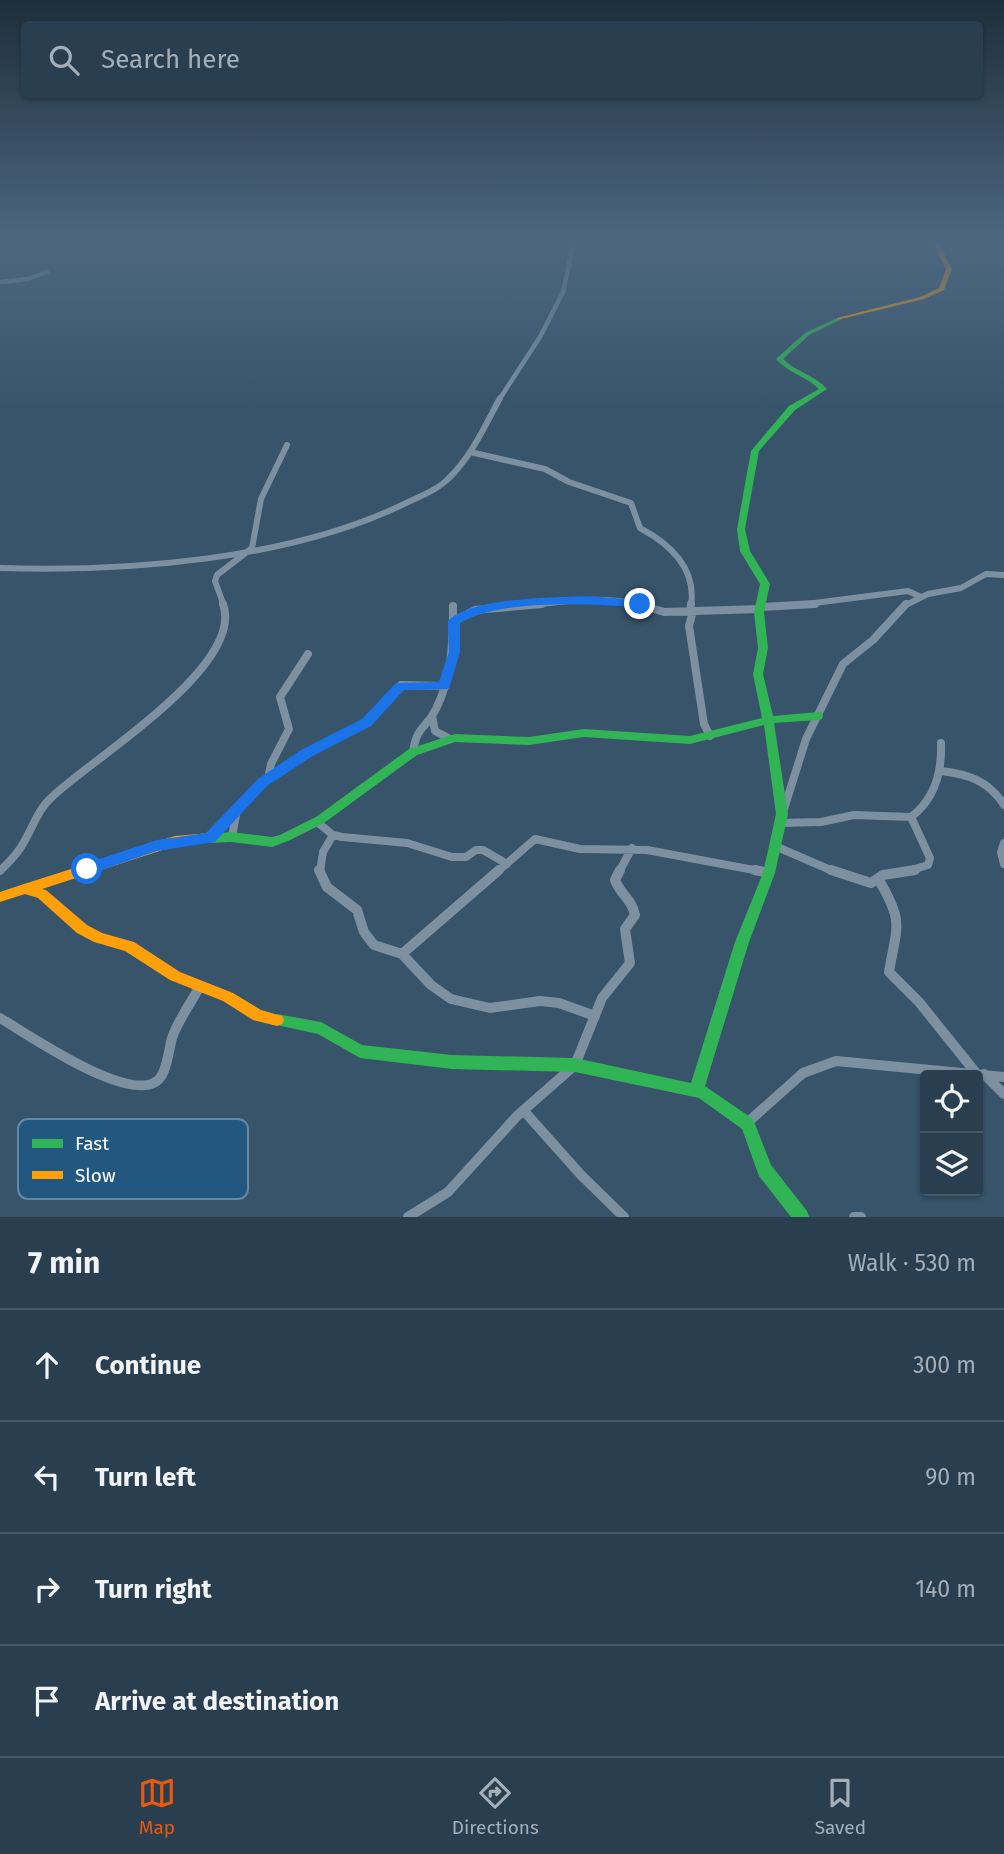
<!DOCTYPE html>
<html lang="en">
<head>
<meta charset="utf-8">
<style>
	body { margin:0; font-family:"Fira Sans",sans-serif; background:#314657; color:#f1f3f6 }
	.controls { position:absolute; right:21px; bottom:21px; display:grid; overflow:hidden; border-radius:7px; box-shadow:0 2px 5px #0004 }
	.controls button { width:63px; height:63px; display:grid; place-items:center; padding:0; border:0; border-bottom:2px solid #455867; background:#293f50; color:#f1f3f6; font:35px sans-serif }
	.stop { position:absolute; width:21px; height:21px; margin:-16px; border:5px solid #1a73e8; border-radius:50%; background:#fff }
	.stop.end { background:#1a73e8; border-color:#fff; box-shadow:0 2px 7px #0008 }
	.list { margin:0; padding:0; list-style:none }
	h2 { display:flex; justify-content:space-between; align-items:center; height:91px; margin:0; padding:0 28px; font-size:30px }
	h2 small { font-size:23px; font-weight:400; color:#a5afb7 }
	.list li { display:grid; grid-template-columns:46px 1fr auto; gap:21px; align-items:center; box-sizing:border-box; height:112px; padding:0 28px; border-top:2px solid #455867 }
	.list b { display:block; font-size:26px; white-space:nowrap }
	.list em { font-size:23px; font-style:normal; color:#a5afb7 }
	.icon { flex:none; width:38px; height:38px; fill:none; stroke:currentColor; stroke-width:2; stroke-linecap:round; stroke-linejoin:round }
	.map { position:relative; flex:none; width:1004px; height:1217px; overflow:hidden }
	.search { position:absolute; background:#293f50; box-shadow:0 2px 5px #0004; left:21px; right:21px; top:21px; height:77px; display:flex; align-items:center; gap:18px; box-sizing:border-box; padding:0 24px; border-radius:7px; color:#a5afb7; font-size:26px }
	.sheet { height:539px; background:#293f50 }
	nav { display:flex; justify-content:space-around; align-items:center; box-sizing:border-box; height:98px; border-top:2px solid #455867; background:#293f50; font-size:19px; color:#a5afb7 }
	nav a { display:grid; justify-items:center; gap:4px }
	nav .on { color:#ea580c }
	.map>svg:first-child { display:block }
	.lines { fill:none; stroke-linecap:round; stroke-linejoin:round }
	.street-far3 { stroke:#7d90a0; stroke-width:4.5 }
	.street-far2 { stroke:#7d90a0; stroke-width:6 }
	.street-far1 { stroke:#7d90a0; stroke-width:8 }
	.street { stroke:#7d90a0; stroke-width:10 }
	.fast { fill:#30b455; fill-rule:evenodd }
	.slow { fill:#ff9f0a; fill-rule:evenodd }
	.route { fill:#1a73e8 }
	.key { fill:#22577f; stroke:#6489a5; stroke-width:2 }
	.key-label { font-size:19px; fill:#fff }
</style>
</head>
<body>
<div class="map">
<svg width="1004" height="1217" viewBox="0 0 1004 1217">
	<rect width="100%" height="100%" fill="#37546a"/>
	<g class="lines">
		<path class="street-far3" d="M0,282L28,279L47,272
			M499,400L540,337L563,292L574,241"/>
		<path class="street-far2" d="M470,452L545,469L569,482L631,503L640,528C670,544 697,568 691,606
			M0,568C127,572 287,560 402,505C418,497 436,491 448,479C471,457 485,426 500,398
			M224,606L215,581L217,575L252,548L261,499L287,445
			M522,606C561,602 606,594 644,606
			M791,606L908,591L921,597
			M904,606L928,594L961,588L986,574L1004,575"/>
		<path class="street-far1" d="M638,604L664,612L760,609
			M760,607L815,604
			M690,611L691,604
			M693,611L689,626L704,724L710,736
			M454,621L475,610L542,604
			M432,716L435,731L450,739
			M413,752C417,725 426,729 436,709C452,677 453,642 453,606
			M941,771C968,774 989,781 1004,805
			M268,779L271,764L289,729L280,697L308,654
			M784,809L806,739L843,664L873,640L906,604
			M317,822L333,835L342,837L407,843L452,857H466L476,850H483L507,864
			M780,823L821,822L854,815L911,817C935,799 942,772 941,743
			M232,837L237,809
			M210,838L263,783L306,753L366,723L401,685L444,686
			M1004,843L1001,852L1004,864
			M775,846L835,872
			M0,871C9,862 18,854 24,842C33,827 38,809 52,797C90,760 246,666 223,604
			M320,872L323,852L333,835
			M497,872L535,839L580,849L647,850L765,872
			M619,872L632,848
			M905,872L928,865L930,858L911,817"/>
		<path class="street" d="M319,870L327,887L357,910L364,932L374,945L402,954L431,985L451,999L490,1008L540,1001L559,1003L595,1016
			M755,870L769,873
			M831,870L871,883L883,875L915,870
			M879,880C904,923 897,925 889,972L919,1002L976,1073
			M402,954L499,870
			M0,1018C25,1032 141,1114 162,1075C168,1064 169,1049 172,1038C178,1020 191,1003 200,986
			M984,1074L1004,1094
			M524,1111L581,1175L624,1217
			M747,1123L803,1073L836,1061L1004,1077
			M408,1217L448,1192L517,1116L575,1065L602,998L630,963L625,929L635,915C632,899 620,894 615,880L620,870
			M854,1217H861"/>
		<path class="fast" d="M837,318L842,319L809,335L783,359C796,372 815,375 827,389L795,410L759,451L745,529L750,551L770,584L764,612L768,648L763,674L773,716L818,712L822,713L823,716L822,719L818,720L774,723L788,814L775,873L749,942L705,1086L753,1119L771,1165L807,1211L809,1217H791L759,1176L742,1129L699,1098L575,1072L452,1069L360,1058L318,1034L272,1024L270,1020L272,1016L277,1014L321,1022L362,1045L452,1055L575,1058L691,1083L735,942L763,873L776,814L764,725L690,744L584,737L529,745L455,742L417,755L324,823L288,841L272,847L230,842L210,843L206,841L204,838L206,835L230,832L272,837L280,835L316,817L409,749L455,734L529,737L584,729L690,736L762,718L753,674L758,648L754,612L760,584L740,551L737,529L751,451L789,406L819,389C806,376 788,373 776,359L805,333Z"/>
		<path class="slow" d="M932,241H938L952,269L944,290L924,299L837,320V318L920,297L939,288L946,269Z
			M210,833L214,835L216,838L214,841L175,846L42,889L46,890L87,925L102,933L134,942L180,972L233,993L261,1010L282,1016L284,1020L282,1024L277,1026L253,1020L223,1001L170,980L125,951L94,942L77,933L38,898L25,894L0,902V892L24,884L175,836Z"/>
	</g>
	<linearGradient id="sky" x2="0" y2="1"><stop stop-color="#1e2e3a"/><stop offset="0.59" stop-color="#4d6781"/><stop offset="1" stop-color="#4d6781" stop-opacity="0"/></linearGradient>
	<rect width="1004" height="411" fill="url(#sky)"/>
	<path class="route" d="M585,596L640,600L645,604L640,607C590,604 503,598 460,623V652L449,689L404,690L371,726L311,757L267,786L215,842L157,851L87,875L81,874V865L157,840L206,833L258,779L301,750L362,719L396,683L439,682L449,652L448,621C473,597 551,598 585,596Z"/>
	<rect x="18" y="1119" width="230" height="80" rx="10" class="key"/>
	<rect x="32" y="1139" width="31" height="9" fill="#30b455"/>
	<rect x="32" y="1171" width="31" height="8" fill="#ff9f0a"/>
	<g class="key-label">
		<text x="75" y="1150">Fast</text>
		<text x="75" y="1182">Slow</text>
	</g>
</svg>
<div class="controls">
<button><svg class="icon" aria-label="locate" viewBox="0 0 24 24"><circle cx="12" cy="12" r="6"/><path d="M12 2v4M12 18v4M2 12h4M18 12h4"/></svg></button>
<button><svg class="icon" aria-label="layers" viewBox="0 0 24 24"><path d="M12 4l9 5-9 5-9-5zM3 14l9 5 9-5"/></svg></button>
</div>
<div class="stop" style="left:87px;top:869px"></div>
<div class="stop end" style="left:640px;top:604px"></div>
<div class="search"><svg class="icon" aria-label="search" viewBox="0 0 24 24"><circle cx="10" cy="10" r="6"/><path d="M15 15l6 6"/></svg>Search here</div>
</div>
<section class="sheet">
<h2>7 min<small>Walk · 530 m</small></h2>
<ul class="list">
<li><svg class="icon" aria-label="ahead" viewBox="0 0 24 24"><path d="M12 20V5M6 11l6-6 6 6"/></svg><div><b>Continue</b></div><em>300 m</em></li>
<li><svg class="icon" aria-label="left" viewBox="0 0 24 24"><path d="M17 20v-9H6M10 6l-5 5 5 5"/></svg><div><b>Turn left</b></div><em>90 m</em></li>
<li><svg class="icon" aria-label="right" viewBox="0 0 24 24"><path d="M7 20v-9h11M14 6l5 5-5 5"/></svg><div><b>Turn right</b></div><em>140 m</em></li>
<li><svg class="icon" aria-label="arrive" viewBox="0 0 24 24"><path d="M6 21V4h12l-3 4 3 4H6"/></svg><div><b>Arrive at destination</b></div></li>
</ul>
</section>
<nav>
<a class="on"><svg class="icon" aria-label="map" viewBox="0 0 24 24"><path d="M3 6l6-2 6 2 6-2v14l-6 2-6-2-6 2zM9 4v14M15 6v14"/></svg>Map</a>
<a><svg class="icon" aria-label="directions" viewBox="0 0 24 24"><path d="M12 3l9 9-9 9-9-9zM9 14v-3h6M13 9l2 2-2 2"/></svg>Directions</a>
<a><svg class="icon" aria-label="saved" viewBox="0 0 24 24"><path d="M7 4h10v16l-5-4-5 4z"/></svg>Saved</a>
</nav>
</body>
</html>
